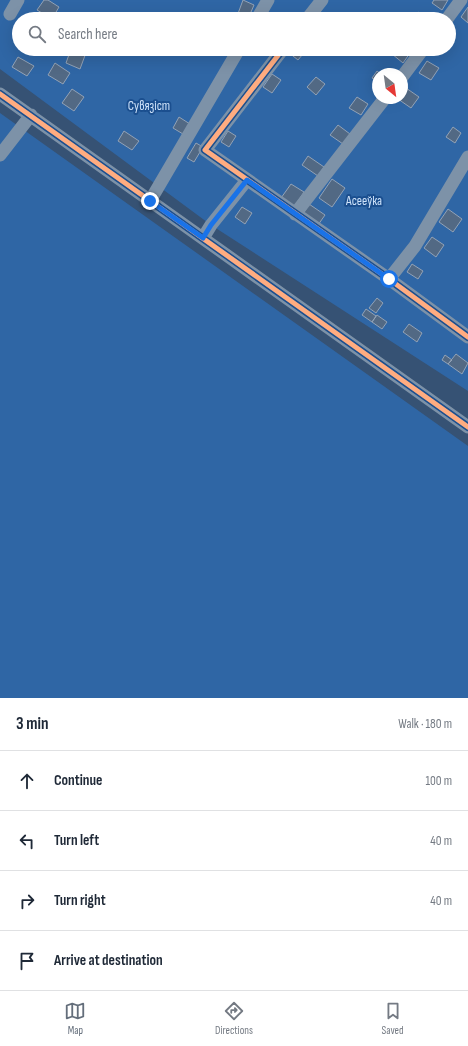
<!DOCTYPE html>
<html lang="en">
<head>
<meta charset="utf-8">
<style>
	body { margin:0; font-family:"Sofia Sans Condensed",sans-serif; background:#f6f6f7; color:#1f2937 }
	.compass { position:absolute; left:372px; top:68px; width:36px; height:36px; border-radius:50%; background:#fff; box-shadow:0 4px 16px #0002; rotate:151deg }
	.stop { position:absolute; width:12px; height:12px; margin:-9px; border:3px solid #1a73e8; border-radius:50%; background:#fff }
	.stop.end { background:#1a73e8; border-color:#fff; box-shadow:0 1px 4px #0008 }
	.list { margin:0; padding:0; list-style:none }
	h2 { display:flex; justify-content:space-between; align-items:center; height:52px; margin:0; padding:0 16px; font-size:17px }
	h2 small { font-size:13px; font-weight:400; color:#747a83 }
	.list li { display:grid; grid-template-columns:26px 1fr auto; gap:12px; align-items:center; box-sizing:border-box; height:60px; padding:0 16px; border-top:1px solid #e0e1e3 }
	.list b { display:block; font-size:15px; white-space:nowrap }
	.list em { font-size:13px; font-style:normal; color:#747a83 }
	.icon { flex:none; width:22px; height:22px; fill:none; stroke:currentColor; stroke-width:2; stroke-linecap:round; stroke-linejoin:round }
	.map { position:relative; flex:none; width:468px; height:698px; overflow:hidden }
	.search { position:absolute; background:#fff; box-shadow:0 4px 16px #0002; left:12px; right:12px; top:12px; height:44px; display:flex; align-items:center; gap:10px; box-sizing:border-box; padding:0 14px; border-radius:22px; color:#747a83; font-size:15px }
	.sheet { height:292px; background:#fff }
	nav { display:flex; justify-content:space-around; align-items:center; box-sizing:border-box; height:56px; border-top:1px solid #e0e1e3; background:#fff; font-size:11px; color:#747a83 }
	nav a { display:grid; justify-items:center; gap:2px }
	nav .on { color:#646e7b }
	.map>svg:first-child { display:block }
	.green { fill:#2f66a5; fill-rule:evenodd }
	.building { fill:#526984; stroke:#92a2b6 }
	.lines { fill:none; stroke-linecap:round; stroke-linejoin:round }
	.minor { stroke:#7d92a8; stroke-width:13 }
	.cycleway-casing { stroke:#1b4f8f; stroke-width:8 }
	.cycleway { stroke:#ffac80; stroke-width:5 }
	.route { stroke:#1a73e8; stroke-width:5 }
	.labels { text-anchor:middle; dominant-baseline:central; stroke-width:4; stroke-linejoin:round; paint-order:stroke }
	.park-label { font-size:13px; fill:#cfe3fa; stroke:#1b4f8f }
</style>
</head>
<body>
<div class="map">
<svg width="468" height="698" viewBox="0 0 468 698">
	<rect width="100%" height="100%" fill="#365274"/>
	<path class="green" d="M0,0H468V391L211,225L0,69ZM19,19H449V49H19ZM378,74H402V98H378Z
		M0,113L468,446V698H0Z"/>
	<path class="building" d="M44,0H48L59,7L52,19L37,10Z
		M243,0L254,5L248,19H236Z
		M434,0H448L442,10L432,3Z
		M468,7V23L461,17Z
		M418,12L428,19H413Z
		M71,49L87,50L80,69L66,63Z
		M290,49H307L298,60L288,52Z
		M395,49H411L412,50L403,63L392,54Z
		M18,57L34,66L27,76L12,67Z
		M427,61L439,68L431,80L419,73Z
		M55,63L70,73L63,84L48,75Z
		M377,71L381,74H378V82L372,78Z
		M272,74L281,80L272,93L263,87Z
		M316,77L325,84L316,95L307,87Z
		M406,88L419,97L411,108L398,99L402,98V94Z
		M72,89L84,97L74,111L62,103Z
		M357,97L368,104L361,115L349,108Z
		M179,117L190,124L183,134L173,128Z
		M338,125L350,134L343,144L330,135Z
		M453,127L461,133L455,143L446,137Z
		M124,131L139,141L132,150L118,141Z
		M228,131L236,136L229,147L221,142Z
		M196,143L203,147L194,162L187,158Z
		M308,156L324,167L318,176L302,165Z
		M332,179L345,188L332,207L319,198Z
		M291,184L304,192L294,207L281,198Z
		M309,204L325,215L318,225L303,214Z
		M242,207L252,213L245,224L235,217Z
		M448,209L462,219L453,232L439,222Z
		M432,237L444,245L436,257L424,248Z
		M412,264L423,271L418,279L407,272Z
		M377,298L383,303L376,313L369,308Z
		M366,309L376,316L372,322L362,315Z
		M377,315L387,322L382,329L372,322Z
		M409,324L422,333L417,342L403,332Z
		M456,354L468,363L462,374L448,364Z
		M445,355L452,360L448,364L442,360Z"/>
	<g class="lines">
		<path class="minor" d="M10,14L18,0
			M257,19L268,0
			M307,19L322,0
			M447,19L461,0
			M283,49L205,150L389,279L468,337
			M402,77L423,49
			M0,94L468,427
			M0,155L31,115
			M150,201L239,49
			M295,214L385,98
			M203,238L211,225L247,180
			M389,279L415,246L468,157"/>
		<defs>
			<path id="cycleway" d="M283,49L205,150L389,279L468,337
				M0,94L468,427"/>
		</defs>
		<use href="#cycleway" class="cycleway-casing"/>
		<use href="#cycleway" class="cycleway"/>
	</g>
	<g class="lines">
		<path class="route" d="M150,201L203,238L211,225L247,180L389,279"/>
	</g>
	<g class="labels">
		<g class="park-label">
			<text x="149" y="106">Сувязіст</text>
			<text x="364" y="201">Асееўка</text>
		</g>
	</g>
</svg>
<svg class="compass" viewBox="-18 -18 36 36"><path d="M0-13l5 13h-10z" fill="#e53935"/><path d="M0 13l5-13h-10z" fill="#747a83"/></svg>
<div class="stop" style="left:389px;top:279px"></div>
<div class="stop end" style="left:150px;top:201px"></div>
<div class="search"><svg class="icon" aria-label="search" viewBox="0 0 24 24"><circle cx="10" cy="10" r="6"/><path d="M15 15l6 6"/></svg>Search here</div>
</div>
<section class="sheet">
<h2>3 min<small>Walk · 180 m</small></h2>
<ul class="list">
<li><svg class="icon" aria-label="ahead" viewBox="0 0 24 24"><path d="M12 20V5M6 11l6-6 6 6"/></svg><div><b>Continue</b></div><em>100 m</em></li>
<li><svg class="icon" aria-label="left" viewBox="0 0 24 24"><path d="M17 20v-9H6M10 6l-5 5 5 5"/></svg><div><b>Turn left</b></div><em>40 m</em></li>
<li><svg class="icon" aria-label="right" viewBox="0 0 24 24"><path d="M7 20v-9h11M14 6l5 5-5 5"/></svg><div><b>Turn right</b></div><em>40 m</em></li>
<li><svg class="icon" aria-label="arrive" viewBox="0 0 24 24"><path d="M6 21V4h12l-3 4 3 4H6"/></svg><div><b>Arrive at destination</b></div></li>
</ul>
</section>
<nav>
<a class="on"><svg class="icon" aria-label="map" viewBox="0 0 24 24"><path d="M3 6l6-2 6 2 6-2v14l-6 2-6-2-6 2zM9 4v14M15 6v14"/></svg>Map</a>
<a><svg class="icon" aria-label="directions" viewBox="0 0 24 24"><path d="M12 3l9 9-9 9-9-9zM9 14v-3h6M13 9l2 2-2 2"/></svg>Directions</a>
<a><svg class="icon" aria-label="saved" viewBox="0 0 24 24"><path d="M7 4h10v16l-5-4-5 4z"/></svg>Saved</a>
</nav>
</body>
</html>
